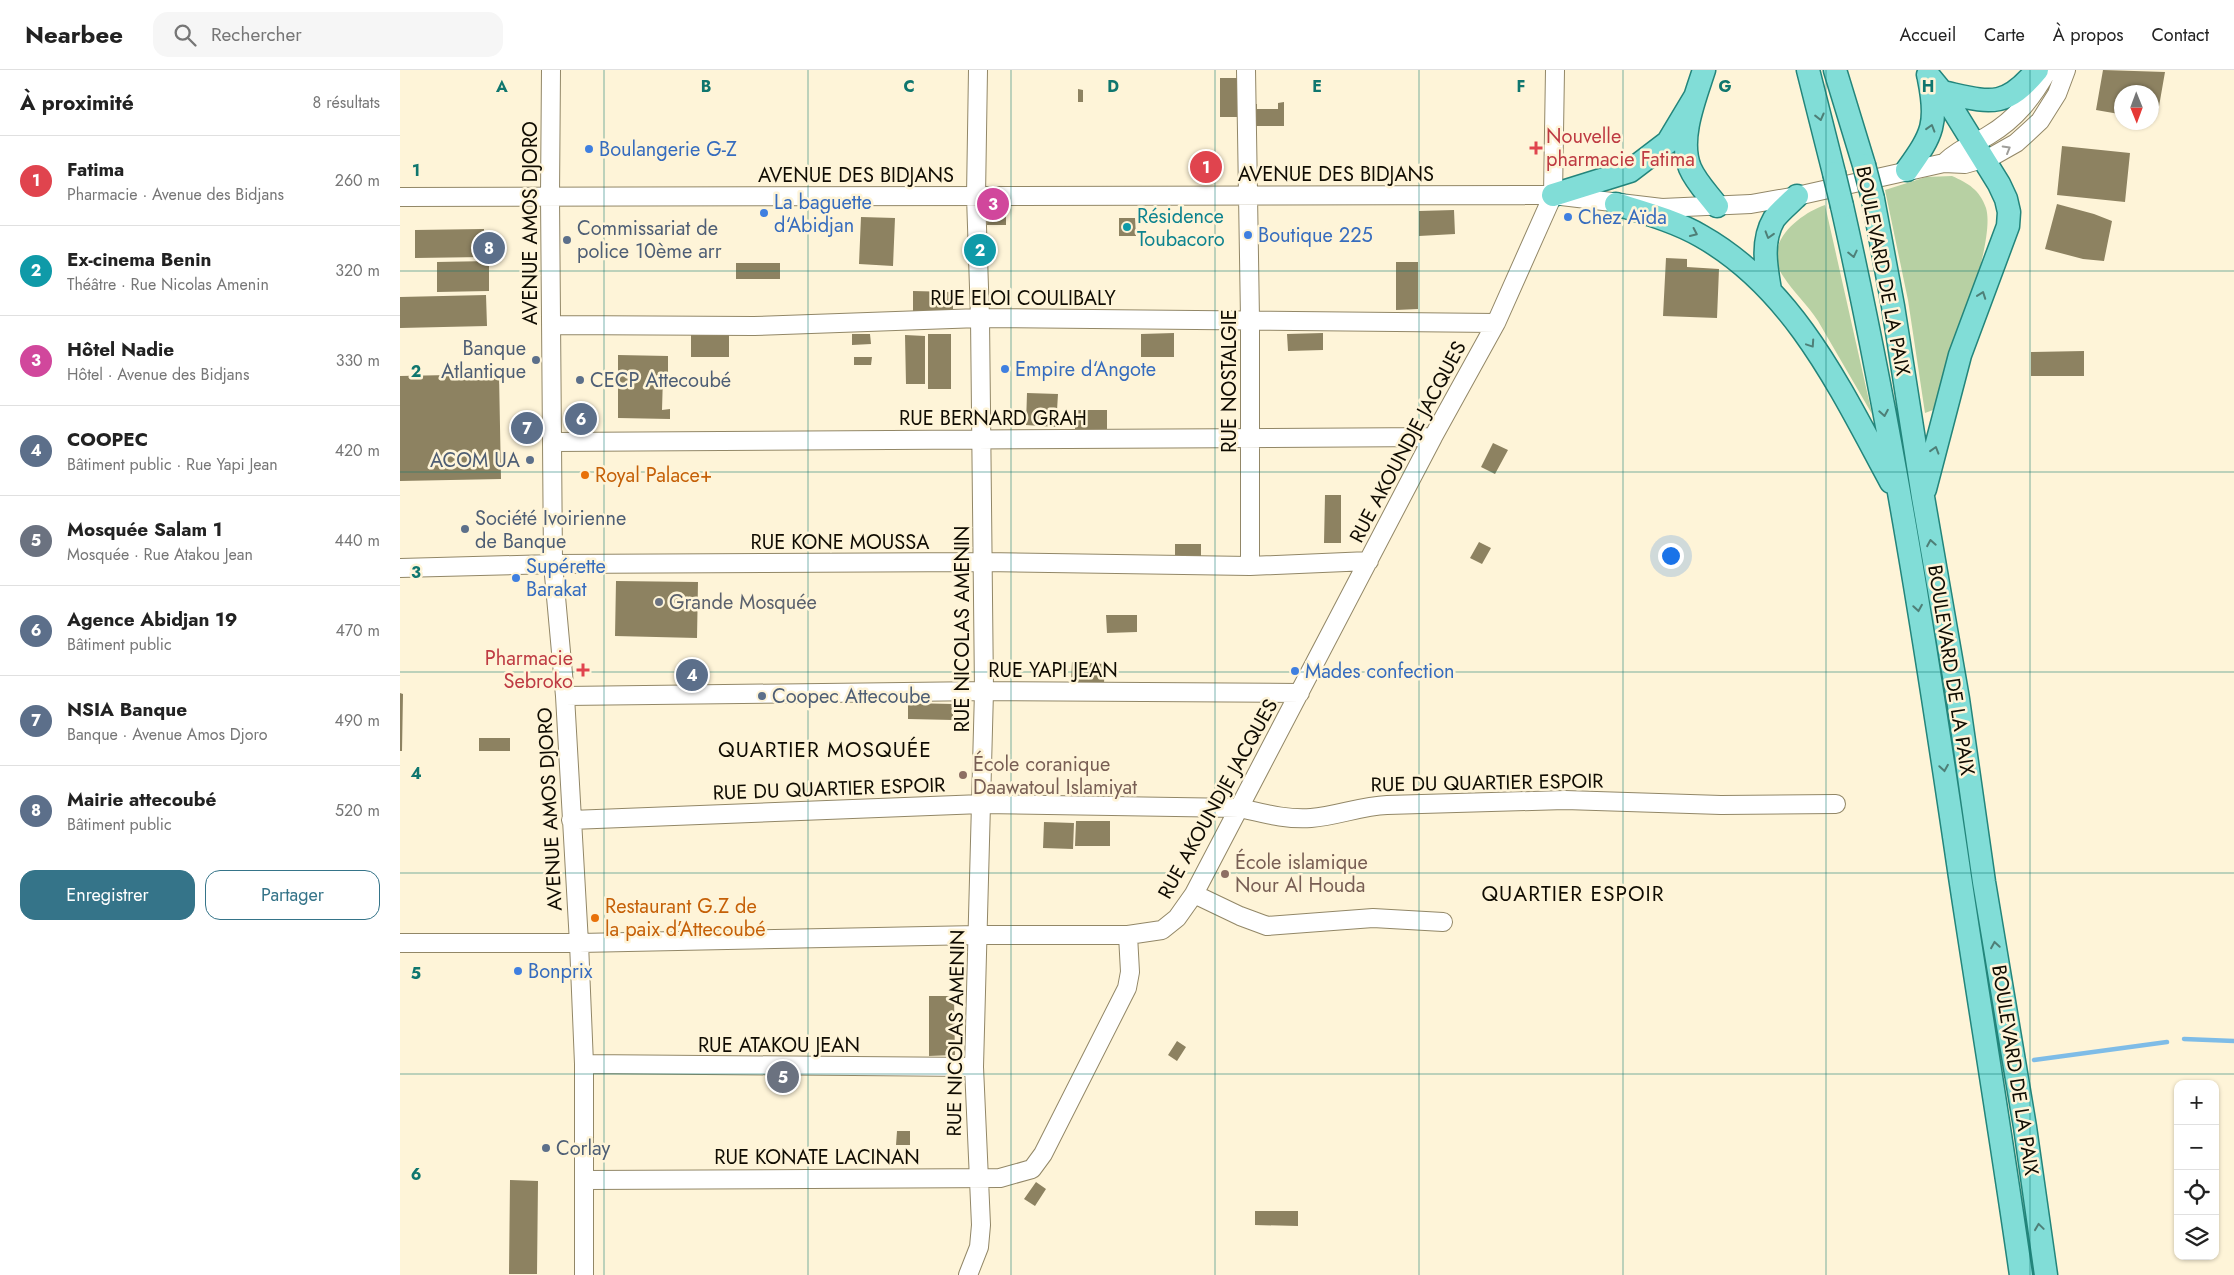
<!DOCTYPE html>
<html lang="fr">
<head>
<meta charset="utf-8">
<style>
	body { margin:0; font-family:Jost,sans-serif; background:#f6f6f6; color:#222 }
	.controls { position:absolute; right:15px; bottom:15px; display:grid; overflow:hidden; border-radius:10px; box-shadow:0 1px 4px #0004 }
	.controls button { width:45px; height:45px; display:grid; place-items:center; padding:0; border:0; border-bottom:1px solid #e0e0e0; background:#fff; color:#222; font:25px sans-serif }
	.compass { position:absolute; left:1714px; top:15px; width:45px; height:45px; border-radius:50%; background:#fff; box-shadow:0 1px 4px #0004; rotate:179deg }
	.you { position:absolute; left:1270px; top:485px; width:18px; height:18px; margin:-12px; border:4px solid #fff; border-radius:50%; background:#1a73e8; box-shadow:0 0 0 8px #1a73e833 }
	.badge { display:grid; place-items:center; width:32px; height:32px; border-radius:50%; background:#357489; color:#fff; font-size:16px; font-weight:700 }
	.pin { position:absolute; translate:-50% -50%; border:2px solid #fff; box-shadow:0 1px 5px #0006 }
	.list { margin:0; padding:0; list-style:none }
	h2 { display:flex; justify-content:space-between; align-items:center; height:65px; margin:0; padding:0 20px; font-size:21px }
	h2 small { font-size:16px; font-weight:400; color:#767676 }
	.list li { display:grid; grid-template-columns:32px 1fr auto; gap:15px; align-items:center; box-sizing:border-box; height:90px; padding:0 20px; border-top:1px solid #e0e0e0 }
	.list b { display:block; font-size:19px; white-space:nowrap }
	.list p { margin:0; font-size:16px; white-space:nowrap; color:#767676 }
	.list em { font-size:16px; font-style:normal; color:#767676 }
	.actions { display:flex; gap:10px; padding:15px 20px }
	.actions a { flex:1; padding:11px 0; border:1px solid #357489; border-radius:15px; text-align:center; font-size:18px; color:#357489 }
	.actions .main { background:#357489; color:#fff }
	.icon { flex:none; width:28px; height:28px; fill:none; stroke:currentColor; stroke-width:2; stroke-linecap:round; stroke-linejoin:round }
	.map { position:relative; flex:none; width:1834px; height:1205px; overflow:hidden }
	header { display:flex; align-items:center; gap:30px; box-sizing:border-box; height:70px; padding:0 25px; background:#fff; border-bottom:1px solid #e0e0e0 }
	header strong { font-size:24px }
	nav { display:flex; gap:28px; margin-inline-start:auto; font-size:18px }
	.search { width:350px; height:45px; background:#f6f6f6; display:flex; align-items:center; gap:12px; box-sizing:border-box; padding:0 18px; border-radius:15px; color:#767676; font-size:19px }
	main { display:flex }
	aside { flex:1; background:#fff }
	.map>svg:first-child { display:block }
	.green { fill:#b7d0a3 }
	.lines { fill:none; stroke-linecap:round; stroke-linejoin:round }
	.stream { stroke:#7ebce7; stroke-width:4.5 }
	.building { fill:#8d8261 }
	.minor-casing { stroke:#928767; stroke-width:20 }
	.major-casing { stroke:#23857b; stroke-width:25 }
	.minor { stroke:#fff; stroke-width:18 }
	.major { stroke:#81ddd7; stroke-width:22 }
	.major-bridge-casing { stroke:#23857b; stroke-width:25; stroke-linecap:butt }
	.major-bridge { stroke:#81ddd7; stroke-width:22 }
	.oneway { stroke:#4e7f77 }
	.oneway2 { stroke:#9f9e9a }
	.grid { fill:none; stroke:#0f766e; stroke-width:1; stroke-opacity:0.55 }
	.health-dot { fill:#e0444e; stroke:#fef4d8; stroke-width:2 }
	.shop-dot { fill:#3f7fe0; stroke:#fef4d8; stroke-width:2 }
	.culture-dot { fill:#0f9aa8; stroke:#fef4d8; stroke-width:2 }
	.service-dot { fill:#5c6f8a; stroke:#fef4d8; stroke-width:2 }
	.food-dot { fill:#e8710a; stroke:#fef4d8; stroke-width:2 }
	.worship-dot { fill:#6b7280; stroke:#fef4d8; stroke-width:2 }
	.education-dot { fill:#8d6e63; stroke:#fef4d8; stroke-width:2 }
	.labels { text-anchor:middle; dominant-baseline:central; stroke-width:5; stroke-linejoin:round; paint-order:stroke }
	.health-label { font-size:20px; fill:#be3a42; stroke:#fef4d8; text-anchor:start }
	.shop-label { font-size:20px; fill:#366cbe; stroke:#fef4d8; text-anchor:start }
	.street-label { font-size:20px; fill:#100c02; stroke:#fef4d8 }
	.culture-label { font-size:20px; fill:#0d838f; stroke:#fef4d8; text-anchor:start }
	.service-label { font-size:20px; fill:#4e5e75; stroke:#fef4d8; text-anchor:start }
	.food-label { font-size:20px; fill:#c56008; stroke:#fef4d8; text-anchor:start }
	.worship-label { font-size:20px; fill:#5b616d; stroke:#fef4d8; text-anchor:start }
	.education-label { font-size:20px; fill:#785e54; stroke:#fef4d8; text-anchor:start }
	.neighbourhood-label { font-size:21px; letter-spacing:1px; fill:#100c02; stroke:#fef4d8 }
	.grid-label { font-size:16px; text-anchor:middle; font-weight:bold; fill:#0f766e; stroke:#fef4d8; stroke-width:5; stroke-linejoin:round; paint-order:stroke }
</style>
</head>
<body>
<header>
<strong>Nearbee</strong>
<div class="search"><svg class="icon" aria-label="search" viewBox="0 0 24 24"><circle cx="10" cy="10" r="6"/><path d="M15 15l6 6"/></svg>Rechercher</div>
<nav><a>Accueil</a><a>Carte</a><a>À propos</a><a>Contact</a></nav>
</header>
<main>
<aside>
<h2>À proximité<small>8 résultats</small></h2>
<ul class="list">
<li><span class="badge" style="background:#e0444e">1</span><div><b>Fatima</b><p>Pharmacie · Avenue des Bidjans</p></div><em>260 m</em></li>
<li><span class="badge" style="background:#0f9aa8">2</span><div><b>Ex-cinema Benin</b><p>Théâtre · Rue Nicolas Amenin</p></div><em>320 m</em></li>
<li><span class="badge" style="background:#d1479c">3</span><div><b>Hôtel Nadie</b><p>Hôtel · Avenue des Bidjans</p></div><em>330 m</em></li>
<li><span class="badge" style="background:#5c6f8a">4</span><div><b>COOPEC</b><p>Bâtiment public · Rue Yapi Jean</p></div><em>420 m</em></li>
<li><span class="badge" style="background:#6b7280">5</span><div><b>Mosquée Salam 1</b><p>Mosquée · Rue Atakou Jean</p></div><em>440 m</em></li>
<li><span class="badge" style="background:#5c6f8a">6</span><div><b>Agence Abidjan 19</b><p>Bâtiment public</p></div><em>470 m</em></li>
<li><span class="badge" style="background:#5c6f8a">7</span><div><b>NSIA Banque</b><p>Banque · Avenue Amos Djoro</p></div><em>490 m</em></li>
<li><span class="badge" style="background:#5c6f8a">8</span><div><b>Mairie attecoubé</b><p>Bâtiment public</p></div><em>520 m</em></li>
</ul>
<div class="actions"><a class="main">Enregistrer</a><a>Partager</a></div>
</aside>
<div class="map">
<svg width="1834" height="1205" viewBox="0 0 1834 1205">
	<rect width="100%" height="100%" fill="#fef4d8"/>
	<path class="green" d="M1552,106C1568,113 1580,120 1586,138C1597,173 1546,301 1533,340L1525,343L1508,230L1485,120L1526,107Z
		M1425,135L1472,344C1454,313 1436,282 1418,251C1408,235 1393,222 1383,206C1361,174 1399,144 1425,135Z"/>
	<g class="lines">
		<path class="stream" d="M1784,969L1834,971
			M1634,990L1767,972"/>
	</g>
	<path class="building" d="M1703,0L1765,2L1758,42L1752,41V22H1722L1719,44L1696,40Z
		M820,8H841L842,47H820Z
		M678,19L683,20V32H678Z
		M884,32V56H851V34H857V39H878V33Z
		M1662,76L1730,83L1725,132L1657,125Z
		M588,130H606V155H587Z
		M1657,134L1694,144L1712,151L1704,191L1683,189L1645,179Z
		M1054,140L1055,164L1019,166V141Z
		M461,147L495,148L493,196L459,194Z
		M719,148H735L736,166H719Z
		M84,159V187L15,188V160Z
		M1266,188L1287,189V197L1319,199L1317,248L1263,246Z
		M89,191V221L37,222V192Z
		M996,192H1018V239L996,240Z
		M336,193H380V209H336Z
		M513,221L553,222V242H513Z
		M86,225L87,256L0,258V227Z
		M774,263V287H741V264Z
		M923,263V280L888,281L887,264Z
		M291,264L329,265V287H291Z
		M452,264H470L471,274L452,275Z
		M528,264H551V319H528Z
		M505,265L525,266V314H506Z
		M1684,281V306H1631V282Z
		M218,285L268,286V306H263L262,340L270,339V349L218,348Z
		M454,287H472L471,295H454Z
		M99,304L101,409L0,411V306Z
		M627,323L658,324L656,357L626,355Z
		M675,340H707V359H675Z
		M1093,373L1108,380L1095,404L1081,397Z
		M925,425H941V473H924Z
		M1079,472L1091,478L1082,494L1070,488Z
		M775,474H801V486H775Z
		M216,511L298,512L297,568L215,566Z
		M706,545H737V562L707,563Z
		M672,592L705,594L704,613L671,612Z
		M0,623L3,624L2,681H0Z
		M508,633L553,634V650L508,649Z
		M79,668H110V681H79Z
		M676,751H710V776H675Z
		M644,752L674,753L673,779L643,778Z
		M529,926H554L555,985L529,986Z
		M777,971L786,977L777,991L768,985Z
		M497,1061H510V1075H496Z
		M110,1110L138,1111L137,1204H109Z
		M636,1112L646,1119L635,1136L624,1129Z
		M855,1141H898V1156L855,1155Z"/>
	<g class="lines">
		<defs>
			<path id="minor" d="M151,0L150,126L153,494L165,626L179,873L184,994V1205
				M846,0L850,249V496
				M1544,93C1560,78 1571,76 1589,65C1616,49 1633,27 1648,0
				M0,127L1153,125L1262,138L1351,134L1397,126L1544,93L1565,94L1593,86L1616,73L1626,64L1640,51L1657,24L1666,0
				M151,255L354,256L580,248L1096,253
				M153,372L1033,367
				M0,498L153,494L583,492L850,496L969,491
				M165,626L584,621L900,623
				M171,750L582,734L839,738C862,743 887,750 911,748C937,746 961,736 987,735L1165,730L1321,735L1436,734
				M794,824L840,846L867,856L973,848L1043,852
				M0,873H179L578,865H728L762,860L777,848L794,824L1033,367L1096,253L1153,125L1155,0
				M184,994L574,997
				M184,1110L600,1108L632,1099L643,1084L727,918L730,902L728,865
				M568,1205L579,1177L581,1155L574,997L584,621L580,248L576,126L578,0"/>
			<path id="major" d="M1304,0C1295,28 1278,69 1290,98C1296,112 1308,124 1317,136
				M1408,0L1434,103
				M1435,0L1464,95
				M1542,22C1589,32 1604,40 1637,0
				M1507,100C1533,64 1538,53 1529,9
				M1153,125L1230,101L1268,72L1295,27
				M1473,129L1493,236L1523,427L1558,629L1584,812L1625,1057L1646,1205
				M1216,134C1245,143 1275,151 1301,166C1395,219 1442,322 1491,412
				M1442,136C1492,358 1527,582 1560,807C1580,939 1602,1072 1621,1205
				M1370,220C1366,197 1361,171 1374,149C1380,141 1390,133 1397,126
				M1525,419L1560,285L1608,156L1609,142L1606,129L1599,114L1542,22L1528,5"/>
		</defs>
		<use href="#minor" class="minor-casing"/>
		<use href="#major" class="major-casing"/>
		<use href="#minor" class="minor"/>
		<use href="#major" class="major"/>
		<defs>
			<path id="major-bridge" d="M1464,95L1473,129
				M1434,103L1442,136"/>
		</defs>
		<use href="#major-bridge" class="major-bridge-casing"/>
		<use href="#major-bridge" class="major-bridge"/>
	</g>
	<defs><path id="oneway-chevron" d="M-2-3.5L2.5 0L-2 3.5" fill="none" stroke-width="1.6" stroke-linecap="round" stroke-linejoin="round" transform="scale(1.25)"/></defs>
	<g class="oneway">
		<use href="#oneway-chevron" transform="translate(1420 47) rotate(76)"/>
		<use href="#oneway-chevron" transform="translate(1531 58) rotate(-73)"/>
		<use href="#oneway-chevron" transform="translate(1294 163) rotate(25)"/>
		<use href="#oneway-chevron" transform="translate(1369 165) rotate(107)"/>
		<use href="#oneway-chevron" transform="translate(1453 184) rotate(77)"/>
		<use href="#oneway-chevron" transform="translate(1582 225) rotate(-70)"/>
		<use href="#oneway-chevron" transform="translate(1411 274) rotate(56)"/>
		<use href="#oneway-chevron" transform="translate(1484 343) rotate(80)"/>
		<use href="#oneway-chevron" transform="translate(1535 380) rotate(-73)"/>
		<use href="#oneway-chevron" transform="translate(1531 473) rotate(-100)"/>
		<use href="#oneway-chevron" transform="translate(1518 538) rotate(81)"/>
		<use href="#oneway-chevron" transform="translate(1544 698) rotate(81)"/>
		<use href="#oneway-chevron" transform="translate(1595 875) rotate(-99)"/>
		<use href="#oneway-chevron" transform="translate(1639 1157) rotate(-98)"/>
	</g>
	<use class="oneway2" href="#oneway-chevron" transform="translate(1607 79) rotate(-30)"/>
	<path class="grid" d="M204,0V1205M408,0V1205M611,0V1205M815,0V1205M1019,0V1205M1223,0V1205M1426,0V1205M1630,0V1205M0,201H1834M0,402H1834M0,602H1834M0,803H1834M0,1004H1834"/>
	<g class="health-dot">
		<path d="M1133.5 70.5h5v5h5v5h-5v5h-5v-5h-5v-5h5z"/>
		<path d="M180.5 592.5h5v5h5v5h-5v5h-5v-5h-5v-5h5z"/>
	</g>
	<g class="shop-dot">
		<circle cx="189" cy="79" r="5"/>
		<circle cx="364" cy="143" r="5"/>
		<circle cx="1168" cy="147" r="5"/>
		<circle cx="848" cy="165" r="5"/>
		<circle cx="605" cy="299" r="5"/>
		<circle cx="116" cy="508" r="5"/>
		<circle cx="895" cy="601" r="5"/>
		<circle cx="118" cy="901" r="5"/>
	</g>
	<circle class="culture-dot" cx="727" cy="157" r="5"/>
	<g class="service-dot">
		<circle cx="167" cy="170" r="5"/>
		<circle cx="136" cy="290" r="5"/>
		<circle cx="180" cy="310" r="5"/>
		<circle cx="130" cy="390" r="5"/>
		<circle cx="65" cy="459" r="5"/>
		<circle cx="362" cy="626" r="5"/>
		<circle cx="146" cy="1078" r="5"/>
	</g>
	<g class="food-dot">
		<circle cx="185" cy="405" r="5"/>
		<circle cx="195" cy="848" r="5"/>
	</g>
	<circle class="worship-dot" cx="259" cy="532" r="5"/>
	<g class="education-dot">
		<circle cx="563" cy="705" r="5"/>
		<circle cx="825" cy="804" r="5"/>
	</g>
	<g class="labels">
		<g class="health-label">
			<text x="1146" y="66">Nouvelle<tspan x="1146" dy="23">pharmacie Fatima</tspan></text>
			<text x="173" y="588" text-anchor="end">Pharmacie<tspan x="173" dy="23">Sebroko</tspan></text>
		</g>
		<g class="shop-label">
			<text x="199" y="79">Boulangerie G-Z</text>
			<text x="374" y="132">La baguette<tspan x="374" dy="23">d‘Abidjan</tspan></text>
			<text x="1178" y="147">Chez Aïda</text>
			<text x="858" y="165">Boutique 225</text>
			<text x="615" y="299">Empire d‘Angote</text>
			<text x="126" y="496">Supérette<tspan x="126" dy="23">Barakat</tspan></text>
			<text x="905" y="601">Mades confection</text>
			<text x="128" y="901">Bonprix</text>
		</g>
		<g class="street-label">
			<text x="936" y="104">AVENUE DES BIDJANS</text>
			<text x="456" y="105">AVENUE DES BIDJANS</text>
			<text transform="translate(130 153) rotate(-90)">AVENUE AMOS DJORO</text>
			<text transform="translate(1483 201) rotate(79)">BOULEVARD DE LA PAIX</text>
			<text x="623" y="228">RUE ELOI COULIBALY</text>
			<text transform="translate(829 311) rotate(-90)">RUE NOSTALGIE</text>
			<text x="593" y="348">RUE BERNARD GRAH</text>
			<text transform="translate(1008 372) rotate(-62)">RUE AKOUNDJE JACQUES</text>
			<text x="440" y="472">RUE KONE MOUSSA</text>
			<text transform="translate(562 559) rotate(-90)">RUE NICOLAS AMENIN</text>
			<text x="653" y="600">RUE YAPI JEAN</text>
			<text transform="translate(1551 600) rotate(81)">BOULEVARD DE LA PAIX</text>
			<text transform="translate(1087 713) rotate(-1)">RUE DU QUARTIER ESPOIR</text>
			<text transform="translate(429 719) rotate(-2)">RUE DU QUARTIER ESPOIR</text>
			<text transform="translate(818 729) rotate(-61)">RUE AKOUNDJE JACQUES</text>
			<text transform="translate(150 739) rotate(-93)">AVENUE AMOS DJORO</text>
			<text transform="translate(556 963) rotate(-89)">RUE NICOLAS AMENIN</text>
			<text x="379" y="975">RUE ATAKOU JEAN</text>
			<text transform="translate(1615 1000) rotate(81)">BOULEVARD DE LA PAIX</text>
			<text x="417" y="1087">RUE KONATE LACINAN</text>
		</g>
		<g class="culture-label">
			<text x="737" y="146">Résidence<tspan x="737" dy="23">Toubacoro</tspan></text>
		</g>
		<g class="service-label">
			<text x="177" y="158">Commissariat de<tspan x="177" dy="23">police 10ème arr</tspan></text>
			<text x="126" y="278" text-anchor="end">Banque<tspan x="126" dy="23">Atlantique</tspan></text>
			<text x="190" y="310">CECP Attecoubé</text>
			<text x="120" y="390" text-anchor="end">ACOM UA</text>
			<text x="75" y="448">Société Ivoirienne<tspan x="75" dy="23">de Banque</tspan></text>
			<text x="372" y="626">Coopec Attecoube</text>
			<text x="156" y="1078">Corlay</text>
		</g>
		<g class="food-label">
			<text x="195" y="405">Royal Palace+</text>
			<text x="205" y="836">Restaurant G.Z de<tspan x="205" dy="23">la paix d’Attecoubé</tspan></text>
		</g>
		<g class="worship-label">
			<text x="269" y="532">Grande Mosquée</text>
		</g>
		<g class="education-label">
			<text x="573" y="694">École coranique<tspan x="573" dy="23">Daawatoul Islamiyat</tspan></text>
			<text x="835" y="792">École islamique<tspan x="835" dy="23">Nour Al Houda</tspan></text>
		</g>
		<g class="neighbourhood-label">
			<text x="425" y="680">QUARTIER MOSQUÉE</text>
			<text x="1173" y="824">QUARTIER ESPOIR</text>
		</g>
	</g>
	<g class="grid-label">
		<text x="102" y="22">A</text>
		<text x="306" y="22">B</text>
		<text x="509" y="22">C</text>
		<text x="713" y="22">D</text>
		<text x="917" y="22">E</text>
		<text x="1121" y="22">F</text>
		<text x="1325" y="22">G</text>
		<text x="1528" y="22">H</text>
		<text x="16" y="106">1</text>
		<text x="16" y="307">2</text>
		<text x="16" y="508">3</text>
		<text x="16" y="709">4</text>
		<text x="16" y="909">5</text>
		<text x="16" y="1110">6</text>
	</g>
</svg>
<div class="controls">
<button>+</button>
<button>−</button>
<button><svg class="icon" aria-label="locate" viewBox="0 0 24 24"><circle cx="12" cy="12" r="6"/><path d="M12 2v4M12 18v4M2 12h4M18 12h4"/></svg></button>
<button><svg class="icon" aria-label="layers" viewBox="0 0 24 24"><path d="M12 4l9 5-9 5-9-5zM3 14l9 5 9-5"/></svg></button>
</div>
<svg class="compass" viewBox="-18 -18 36 36"><path d="M0-13l5 13h-10z" fill="#e53935"/><path d="M0 13l5-13h-10z" fill="#767676"/></svg>
<div class="you"></div>
<div class="pin badge" style="left:806px;top:97px;background:#e0444e">1</div>
<div class="pin badge" style="left:580px;top:180px;background:#0f9aa8">2</div>
<div class="pin badge" style="left:593px;top:134px;background:#d1479c">3</div>
<div class="pin badge" style="left:292px;top:605px;background:#5c6f8a">4</div>
<div class="pin badge" style="left:383px;top:1007px;background:#6b7280">5</div>
<div class="pin badge" style="left:181px;top:349px;background:#5c6f8a">6</div>
<div class="pin badge" style="left:127px;top:358px;background:#5c6f8a">7</div>
<div class="pin badge" style="left:89px;top:178px;background:#5c6f8a">8</div>
</div>
</main>
</body>
</html>
